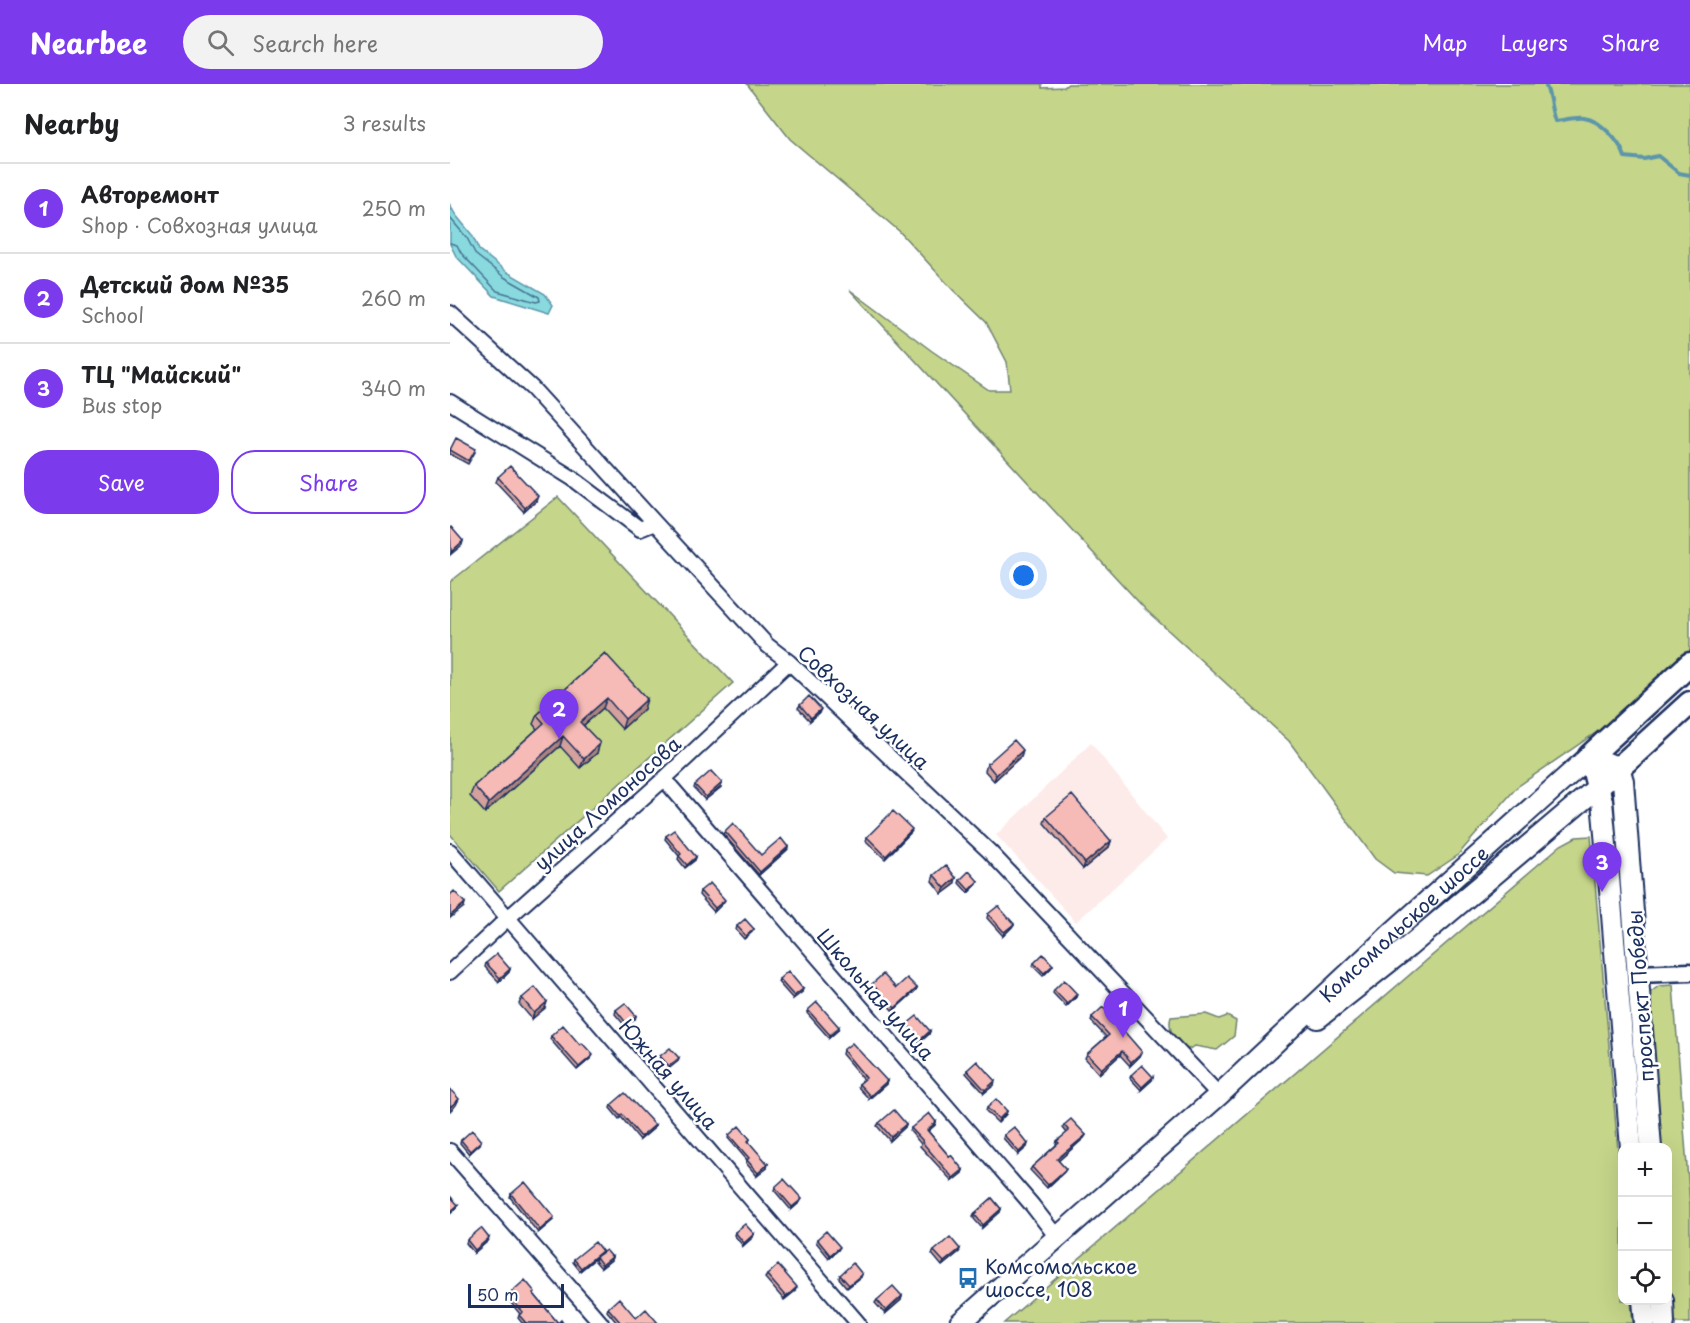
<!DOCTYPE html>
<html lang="en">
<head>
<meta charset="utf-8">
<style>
	body { margin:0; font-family:"Playpen Sans",sans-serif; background:#f2f2f2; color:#202124 }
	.controls { position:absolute; right:18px; bottom:18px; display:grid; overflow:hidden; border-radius:12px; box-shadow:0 6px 24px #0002 }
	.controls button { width:54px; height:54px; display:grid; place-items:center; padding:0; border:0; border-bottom:2px solid #e0e0e0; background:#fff; color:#202124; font:30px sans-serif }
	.scale { position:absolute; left:18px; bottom:15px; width:96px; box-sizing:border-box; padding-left:6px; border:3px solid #1b2f5e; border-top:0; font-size:16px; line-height:21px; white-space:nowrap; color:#1b2f5e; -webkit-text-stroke:4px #fff; paint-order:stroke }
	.you { position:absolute; left:574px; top:492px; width:21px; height:21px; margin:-15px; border:4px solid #fff; border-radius:50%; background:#1a73e8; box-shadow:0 0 0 9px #1a73e833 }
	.badge { display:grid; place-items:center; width:39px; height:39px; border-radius:50%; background:#7c3aed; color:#fff; font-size:20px; font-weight:700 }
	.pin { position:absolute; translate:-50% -50px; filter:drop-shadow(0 2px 3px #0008) }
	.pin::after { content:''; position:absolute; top:32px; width:21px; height:18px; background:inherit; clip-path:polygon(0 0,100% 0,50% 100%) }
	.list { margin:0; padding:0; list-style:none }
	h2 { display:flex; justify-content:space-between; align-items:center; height:78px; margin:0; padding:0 24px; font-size:26px }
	h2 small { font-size:20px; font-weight:400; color:#757577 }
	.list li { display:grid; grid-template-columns:39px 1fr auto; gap:18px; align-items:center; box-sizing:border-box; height:90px; padding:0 24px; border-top:2px solid #e0e0e0 }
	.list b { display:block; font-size:22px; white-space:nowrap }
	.list p { margin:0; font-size:20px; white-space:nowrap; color:#757577 }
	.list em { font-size:20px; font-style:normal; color:#757577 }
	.actions { display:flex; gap:12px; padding:18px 24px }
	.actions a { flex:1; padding:14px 0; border:2px solid #7c3aed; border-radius:24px; text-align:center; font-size:21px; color:#7c3aed }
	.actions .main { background:#7c3aed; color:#fff }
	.icon { flex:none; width:33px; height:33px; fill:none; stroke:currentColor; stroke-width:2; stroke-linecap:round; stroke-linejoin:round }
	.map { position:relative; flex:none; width:1240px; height:1239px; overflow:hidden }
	header { display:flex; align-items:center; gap:36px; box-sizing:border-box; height:84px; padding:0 30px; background:#7c3aed; color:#fff }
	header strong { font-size:28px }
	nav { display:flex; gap:33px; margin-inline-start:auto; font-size:21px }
	.search { width:420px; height:54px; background:#f2f2f2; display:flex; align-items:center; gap:15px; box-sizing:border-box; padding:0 21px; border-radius:33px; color:#757577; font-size:22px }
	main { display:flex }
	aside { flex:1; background:#fff }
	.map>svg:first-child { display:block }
	.built { fill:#fdebe9 }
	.green { fill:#c5d589; stroke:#708274; stroke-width:1.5 }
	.water { fill:#89dadf; stroke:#5d96ab; stroke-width:1.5 }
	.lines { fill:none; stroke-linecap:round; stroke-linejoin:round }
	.shore { stroke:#477392; stroke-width:1.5 }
	.stream { stroke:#5d96ab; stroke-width:4 }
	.minor-casing { stroke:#1b2f5e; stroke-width:18 }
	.tertiary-casing { stroke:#1b2f5e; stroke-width:21 }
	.secondary-casing { stroke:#1b2f5e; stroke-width:24 }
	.primary-casing { stroke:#1b2f5e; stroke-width:27 }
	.minor { stroke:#fff; stroke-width:14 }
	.tertiary { stroke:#fff; stroke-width:16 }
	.secondary { stroke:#fff; stroke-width:20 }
	.primary { stroke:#fff; stroke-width:22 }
	.wall { fill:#d4a19d; stroke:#1b2f5e; stroke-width:1.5 }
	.shaded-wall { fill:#ad8380; stroke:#1b2f5e; stroke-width:1.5 }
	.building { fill:#f7bbb7; stroke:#1b2f5e; stroke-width:1.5 }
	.labels { text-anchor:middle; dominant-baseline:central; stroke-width:5; stroke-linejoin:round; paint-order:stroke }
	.street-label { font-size:20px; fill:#1b2f5e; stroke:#fff }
	.poi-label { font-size:20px; fill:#1b2f5e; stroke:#fff; text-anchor:start }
</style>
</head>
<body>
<header>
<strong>Nearbee</strong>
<div class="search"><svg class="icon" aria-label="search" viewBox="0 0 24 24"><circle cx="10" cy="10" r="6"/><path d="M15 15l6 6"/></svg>Search here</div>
<nav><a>Map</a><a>Layers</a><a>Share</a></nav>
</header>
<main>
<aside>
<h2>Nearby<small>3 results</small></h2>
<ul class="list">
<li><span class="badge">1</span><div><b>Авторемонт</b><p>Shop · Совхозная улица</p></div><em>250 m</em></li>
<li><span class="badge">2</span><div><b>Детский дом №35</b><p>School</p></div><em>260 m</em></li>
<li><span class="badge">3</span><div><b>ТЦ &quot;Майский&quot;</b><p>Bus stop</p></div><em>340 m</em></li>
</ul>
<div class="actions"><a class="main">Save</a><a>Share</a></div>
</aside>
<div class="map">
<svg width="1240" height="1239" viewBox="0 0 1240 1239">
	<rect width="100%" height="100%" fill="#fff"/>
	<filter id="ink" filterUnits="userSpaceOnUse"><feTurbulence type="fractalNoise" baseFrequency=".0167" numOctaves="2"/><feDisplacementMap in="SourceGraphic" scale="12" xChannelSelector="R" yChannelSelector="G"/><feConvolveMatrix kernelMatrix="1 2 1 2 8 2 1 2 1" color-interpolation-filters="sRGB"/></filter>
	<g filter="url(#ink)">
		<path class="built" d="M641,659L717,755L626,838L546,751Z"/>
		<path class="green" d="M297,0H592V4L614,3L618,0H1240V571L1215,601L1067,703L1007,772L977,792L944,789L925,775L839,657L696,526L400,206L482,267L539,306H560L557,278L536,238L503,206L449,147L340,55Z
			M108,413L283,599L49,807L0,750V498Z
			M1141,752L1172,1113V1216L1181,1217L1183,1239H554L1111,761L1126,753Z
			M1223,901L1240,1122V1239H1220L1217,1217L1218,1064L1206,1063L1198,910L1209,902Z
			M756,930L769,935L777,932L786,937L784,952L767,966L745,962L739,965L731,964C724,955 717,944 721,933Z"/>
		<path class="water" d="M0,121L5,130L22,151L29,166L57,188L95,210L103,221L99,229L44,212L6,172L0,160Z"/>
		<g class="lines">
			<path class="shore" d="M0,134L17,154L26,171L54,193L89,213L90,217L86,218L47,207L11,169L7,161L0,159"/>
			<path class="stream" d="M1095,0C1101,12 1100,24 1105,37C1114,36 1126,33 1134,34C1151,36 1170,58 1175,73L1194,75L1208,72L1229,89L1240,91"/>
			<defs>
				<path id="minor" d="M0,229L82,304L205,439
					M0,318L122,394L190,445L205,439L317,561L339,578L540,768L769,1011
					M214,695L582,1121L606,1152
					M0,767L408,1239
					M0,888L58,834L214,695L339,578
					M0,1067L151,1239"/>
				<path id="tertiary" d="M1188,890L1240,888"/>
				<g id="secondary">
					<path d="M868,934L958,863L1148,703L1152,717L1159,794L1181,1064"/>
					<path d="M1193,1216L1195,1239"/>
					<path d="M1213,1216L1214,1239"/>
					<path id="s1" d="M510,1239L769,1011L943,848L1140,672L1169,684L1173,697L1201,1064"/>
				</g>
				<path id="primary" d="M1240,580L1140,672L1148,703L1240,619"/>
			</defs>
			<use href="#minor" class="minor-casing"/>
			<use href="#tertiary" class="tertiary-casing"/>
			<use href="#secondary" class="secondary-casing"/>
			<use href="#primary" class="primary-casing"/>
			<use href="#minor" class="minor"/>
			<use href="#tertiary" class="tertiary"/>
			<use href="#secondary" class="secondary"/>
			<use href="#primary" class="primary"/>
		</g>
		<path class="wall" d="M0,365L25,368L18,380L0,370Z
			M48,393L86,417L74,428L46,398Z
			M155,569L194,625L172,645L153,624L134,641L147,669L130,684L110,662L35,729L20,712L24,702L87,645L83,640L87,631Z
			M350,621L369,629L360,637L348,624Z
			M571,672L544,697L535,687L537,680Z
			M272,699L271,703L255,716L244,704L245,701Z
			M596,733L661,757L659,763L633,785L594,739Z
			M275,747L311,771L337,766L309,791L273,750Z
			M461,748L435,775L416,757L417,753Z
			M216,752L246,773L245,776L235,784L228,775L229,772L215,755Z
			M484,791L506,794L504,801L492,810L482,797Z
			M510,796L528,797L527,800L518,809L509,799Z
			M250,807L273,819L264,828L249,811Z
			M538,830L564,840L562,843L553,852L537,834Z
			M287,842L304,845L302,848L294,855L286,846Z
			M36,879L60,885L59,888L49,898L35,883Z
			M584,879L603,881L601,884L593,892L583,882Z
			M329,895L352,908L343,915L328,898Z
			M422,900L446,904H467L465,907L443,927L421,903Z
			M604,906L627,910L626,913L616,923L603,909Z
			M72,914L95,924L82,935L69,920Z
			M166,926L185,935L176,943L165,930Z
			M358,926L388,946L379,954L357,929Z
			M642,933L692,968L690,972L680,982L670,971L649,990L635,974L637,970L656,953L641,937Z
			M457,940L480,947L479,950L469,959L455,943Z
			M101,952L141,974L127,986L100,955Z
			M393,966L437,997L436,1000L419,1015L408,1003L409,1000L414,996L392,970Z
			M210,972L228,977L217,986L209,976Z
			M517,986L544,1001L534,1009L516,989Z
			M681,991L702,996L691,1006L680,994Z
			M161,1021L205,1041L204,1044L190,1056L171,1033L169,1035L160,1024Z
			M537,1024L557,1027L556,1030L548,1039L536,1027Z
			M486,1038L485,1041L478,1047L499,1072L513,1086L512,1089L502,1097L470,1062L471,1060L460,1047L461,1044Z
			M429,1039L456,1040L455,1043L440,1057L427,1042Z
			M614,1041L636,1051L634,1054L608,1077L616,1085L614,1088L597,1104L580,1086L582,1083L606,1061L607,1057L617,1049L613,1044Z
			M279,1051L300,1055L299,1058L317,1084L307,1092L296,1079L297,1076L278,1054Z
			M554,1051L577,1063L568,1071L553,1054Z
			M11,1056L30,1060L19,1070L10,1059Z
			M325,1103L350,1118L341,1126L324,1106Z
			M61,1110L103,1136L88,1149L60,1113Z
			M542,1114L551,1125L550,1128L532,1144L524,1135L525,1133H523L524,1130Z
			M285,1148L304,1150L303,1153L293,1162L284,1151Z
			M367,1155L388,1166L379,1174L366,1158Z
			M17,1156L38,1157L24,1169L16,1159Z
			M484,1167L509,1168L492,1182L482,1170Z
			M151,1170L162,1173L161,1176L151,1184L145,1177L146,1174L130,1187L123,1178L124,1175Z
			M412,1190L411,1193L397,1204L389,1194L390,1191Z
			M317,1191L345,1207L334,1216L315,1194Z
			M84,1210L108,1239H113H72L68,1234L70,1230L57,1214L58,1211Z
			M452,1212L451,1216L435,1230L425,1219L427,1216Z
			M158,1224L186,1234L208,1239H167L157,1227Z"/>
		<path class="shaded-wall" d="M88,412L86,417L74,428L75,424Z
			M13,457L12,461L0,471L1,468Z
			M157,614L153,624L127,647L130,638Z
			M197,615L194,625L172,645L175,635Z
			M371,625L369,629L360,637L361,634Z
			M113,652L110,662L35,729L39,719Z
			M150,659L147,669L130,684L134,675Z
			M573,666L571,672L544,697L546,691Z
			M272,699L271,703L255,716L256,713Z
			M462,745L461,748L435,775L436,772Z
			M661,757L659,763L633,785L635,779Z
			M338,763L337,766L309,791L310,788Z
			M246,773L245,776L235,784L237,781Z
			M506,794L504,801L492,810L495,804Z
			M528,797L527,800L518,809L519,806Z
			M275,816L273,819L264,828L265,824Z
			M15,819L14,823L0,834L1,831Z
			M564,840L562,843L553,852L554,848Z
			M304,845L302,848L294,855L296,852Z
			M603,881L601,884L593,892L594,889Z
			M60,885L59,888L49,898L50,894Z
			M467,904L465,907L443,927L445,924Z
			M353,905L352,908L343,915L344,912Z
			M627,910L626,913L616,923L617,920Z
			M97,918L95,924L82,935L84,929Z
			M186,932L185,935L176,943L177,940Z
			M389,943L388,946L379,954L380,951Z
			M480,947L479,950L469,959L470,956Z
			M672,967L670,971L649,990L651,985Z
			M692,968L690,972L680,982L681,978Z
			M143,971L141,974L127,986L129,983Z
			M229,974L228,977L217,986L219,982Z
			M703,993L702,996L691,1006L692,1003Z
			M437,997L436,1000L419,1015L420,1012Z
			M545,997L544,1001L534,1009L535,1006Z
			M9,1015L6,1021L0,1027V1023Z
			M557,1027L556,1030L548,1039L549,1035Z
			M486,1038L485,1041L476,1049L477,1046Z
			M456,1040L455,1043L440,1057L441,1053Z
			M205,1041L204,1044L190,1056L191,1053Z
			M636,1051L634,1054L606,1079L607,1075Z
			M31,1057L30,1060L19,1070L20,1067Z
			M578,1060L577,1063L568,1071L569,1068Z
			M318,1080L317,1084L307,1092L308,1089Z
			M616,1085L614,1088L597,1104L598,1101Z
			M513,1086L512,1089L502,1097L503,1094Z
			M352,1115L350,1118L341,1126L342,1123Z
			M8,1121L7,1124L0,1130V1128Z
			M551,1125L550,1128L532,1144L533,1141Z
			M104,1133L103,1136L88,1149L90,1146Z
			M304,1150L303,1153L293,1162L294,1159Z
			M39,1154L38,1157L24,1169L25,1166Z
			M390,1163L388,1166L379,1174L380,1171Z
			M510,1165L509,1168L492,1182L494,1178Z
			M152,1167L150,1170L130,1187L131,1184Z
			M162,1173L161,1176L151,1184L152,1181Z
			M412,1190L411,1193L397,1204L399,1201Z
			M347,1203L345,1207L334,1216L336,1213Z
			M452,1212L451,1216L435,1230L436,1227Z"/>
		<path class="building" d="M6,354L26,365L19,377L0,366Z
			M60,382L88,412L75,424L48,393Z
			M1,443L13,457L1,468L0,444Z
			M155,569L197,615L175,635L157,614L130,638L150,659L134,675L113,652L39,719L24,702L94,639L87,631Z
			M359,612L371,625L361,634L350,621Z
			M564,656L573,666L546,691L537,680Z
			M261,687L272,699L256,713L245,701Z
			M622,711L661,757L635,779L596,733Z
			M443,727L462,745L436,772L417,753Z
			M283,739L311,771L331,754L338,763L310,788L275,747Z
			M224,746L246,773L237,781L229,772L231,770L216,752Z
			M496,781L506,794L495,804L484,791Z
			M519,787L528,797L519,806L510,796Z
			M260,799L275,816L265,824L250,807Z
			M4,807L15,819L1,831L0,830V811Z
			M548,822L564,840L554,848L538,830Z
			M295,835L304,845L296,852L287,842Z
			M47,870L60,885L50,894L36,879Z
			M593,870L603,881L594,889L584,879Z
			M338,887L353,905L344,912L329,895Z
			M433,890L446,904L457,894L467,904L445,924L422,900Z
			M614,896L627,910L617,920L604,906Z
			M85,903L97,918L84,929L72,914Z
			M367,918L389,943L380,951L358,926Z
			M175,919L186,932L177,940L166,926Z
			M653,923L692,968L681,978L672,967L651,985L637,970L659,951L642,933Z
			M467,932L480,947L470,956L457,940Z
			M113,941L130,961L132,959L143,971L129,983L101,952Z
			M402,959L437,997L420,1012L409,1000L416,994L393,966Z
			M220,964L229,974L219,982L210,972Z
			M527,977L545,997L535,1006L517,986Z
			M692,981L703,993L692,1003L681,991Z
			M0,1005L9,1015L0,1023Z
			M175,1009L205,1041L191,1053L172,1030L170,1032L161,1021Z
			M546,1015L557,1027L549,1035L537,1024Z
			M444,1026L456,1040L441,1053L429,1039Z
			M479,1029L486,1038L477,1046L499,1072L501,1071L513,1086L503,1094L472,1058L473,1057L461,1044Z
			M621,1035L636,1051L607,1075L616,1085L598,1101L582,1083L609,1059L607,1057L619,1047L614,1041Z
			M289,1042L300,1055L298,1057L318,1080L308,1089L297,1076L299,1074L279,1051Z
			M564,1043L578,1060L569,1068L554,1051Z
			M22,1046L31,1057L20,1067L11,1056Z
			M334,1095L352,1115L342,1123L325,1103Z
			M75,1098L104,1133L90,1146L61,1110Z
			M0,1112L8,1121L0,1128Z
			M542,1114L551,1125L533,1141L525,1131L528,1129L524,1130Z
			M295,1140L304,1150L294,1159L285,1148Z
			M31,1144L39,1154L25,1166L17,1156Z
			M376,1147L390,1163L380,1171L367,1155Z
			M500,1153L510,1165L494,1178L484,1167Z
			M145,1158L152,1167L131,1184L124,1175Z
			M156,1166L162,1173L152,1181L146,1173Z
			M403,1179L412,1190L399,1201L390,1191Z
			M328,1181L347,1203L336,1213L317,1191Z
			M75,1196L85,1208L83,1209L108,1239L111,1236L113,1239H76L69,1231L73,1228L58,1211Z
			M443,1202L452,1212L436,1227L427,1216Z
			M169,1214L186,1234L196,1225L208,1239H171L158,1224Z"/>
	</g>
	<defs>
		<symbol id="bus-bare" viewBox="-9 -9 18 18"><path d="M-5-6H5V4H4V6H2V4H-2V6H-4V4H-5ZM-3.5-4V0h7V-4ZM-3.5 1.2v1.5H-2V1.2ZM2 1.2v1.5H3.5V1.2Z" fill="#1f6fb2" stroke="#fff" stroke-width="2.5" paint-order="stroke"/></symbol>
	</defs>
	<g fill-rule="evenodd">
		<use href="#bus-bare" x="503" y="1179" width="30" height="30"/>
	</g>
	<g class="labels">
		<g class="street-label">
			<text transform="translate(414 623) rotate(43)">Совхозная улица</text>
			<text transform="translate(157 719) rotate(-42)">улица Ломоносова</text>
			<text stroke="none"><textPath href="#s1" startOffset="597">Комсомольское шоссе</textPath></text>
			<text transform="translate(426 910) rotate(49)">Школьная улица</text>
			<text transform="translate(1190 912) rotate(-94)">проспект Победы</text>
			<text transform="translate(219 990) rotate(49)">Южная улица</text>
		</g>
		<g class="poi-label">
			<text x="535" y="1182">Комсомольское<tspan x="535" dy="23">шоссе, 108</tspan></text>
		</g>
	</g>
</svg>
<div class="controls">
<button>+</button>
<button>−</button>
<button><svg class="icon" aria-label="locate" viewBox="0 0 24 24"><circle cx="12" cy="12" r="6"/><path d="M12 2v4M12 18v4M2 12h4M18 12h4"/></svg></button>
</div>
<div class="scale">50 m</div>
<div class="you"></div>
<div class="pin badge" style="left:673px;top:954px">1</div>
<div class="pin badge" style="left:109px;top:655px">2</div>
<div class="pin badge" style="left:1152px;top:808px">3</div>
</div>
</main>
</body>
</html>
